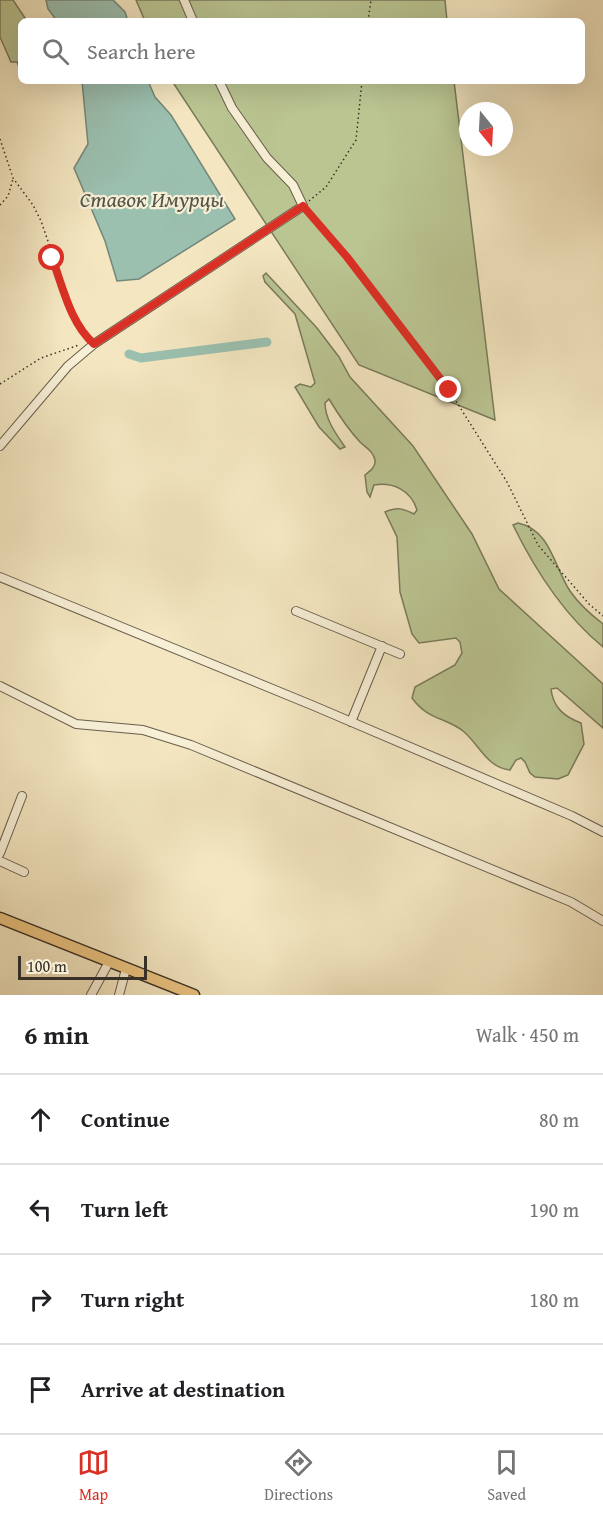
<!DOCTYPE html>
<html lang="en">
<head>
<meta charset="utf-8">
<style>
	body { margin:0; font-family:"Gentium Book Plus",serif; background:#f2f2f2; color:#202124 }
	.compass { position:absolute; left:459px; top:102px; width:54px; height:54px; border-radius:50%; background:#fff; box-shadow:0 6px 24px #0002; rotate:162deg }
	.scale { position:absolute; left:18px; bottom:15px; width:129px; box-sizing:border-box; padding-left:6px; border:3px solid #393127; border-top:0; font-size:16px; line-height:21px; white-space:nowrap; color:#393127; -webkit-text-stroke:4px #f7efd6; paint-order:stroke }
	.stop { position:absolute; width:18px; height:18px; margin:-14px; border:4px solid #d93025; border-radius:50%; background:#fff }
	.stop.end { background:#d93025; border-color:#fff; box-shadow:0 2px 6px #0008 }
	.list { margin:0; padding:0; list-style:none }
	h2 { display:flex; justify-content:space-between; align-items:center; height:78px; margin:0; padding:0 24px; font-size:26px }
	h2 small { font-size:20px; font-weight:400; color:#757577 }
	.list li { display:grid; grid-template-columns:39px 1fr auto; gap:18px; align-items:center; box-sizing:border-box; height:90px; padding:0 24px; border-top:2px solid #e0e0e0 }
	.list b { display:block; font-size:22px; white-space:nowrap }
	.list em { font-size:20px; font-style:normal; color:#757577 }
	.icon { flex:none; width:33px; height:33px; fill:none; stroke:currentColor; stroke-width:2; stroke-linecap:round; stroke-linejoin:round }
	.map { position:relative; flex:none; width:603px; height:995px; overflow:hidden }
	.search { position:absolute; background:#fff; box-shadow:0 6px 24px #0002; left:18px; right:18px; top:18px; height:66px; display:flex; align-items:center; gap:15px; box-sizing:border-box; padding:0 21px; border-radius:9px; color:#757577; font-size:22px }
	.sheet { height:438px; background:#fff }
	nav { display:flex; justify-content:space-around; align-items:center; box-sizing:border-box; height:84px; border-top:2px solid #e0e0e0; background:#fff; font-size:16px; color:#757577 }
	nav a { display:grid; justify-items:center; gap:3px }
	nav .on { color:#d93025 }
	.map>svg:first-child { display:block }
	.green { fill:#bac592; stroke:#7a7b5c; stroke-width:1.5 }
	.water { fill:#9bc0b0; stroke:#748779; stroke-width:1.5 }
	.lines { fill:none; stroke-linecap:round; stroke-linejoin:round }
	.canal { stroke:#9bc0b0; stroke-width:9 }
	.minor-casing { stroke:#685e4d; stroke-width:10 }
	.major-casing { stroke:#393127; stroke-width:13 }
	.path { stroke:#393127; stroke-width:1.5; stroke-dasharray:1.5 3; stroke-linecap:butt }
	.minor { stroke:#f7efd6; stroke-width:8 }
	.major { stroke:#eac380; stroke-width:10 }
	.route { stroke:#d93025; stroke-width:8 }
	.labels { text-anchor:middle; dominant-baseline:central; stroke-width:4.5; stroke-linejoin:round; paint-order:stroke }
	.water-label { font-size:22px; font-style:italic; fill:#525549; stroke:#f7efd6 }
</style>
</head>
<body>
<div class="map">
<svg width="603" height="995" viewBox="0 0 603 995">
	<rect width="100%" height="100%" fill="#f3e6c0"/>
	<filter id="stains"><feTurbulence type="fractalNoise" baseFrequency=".00333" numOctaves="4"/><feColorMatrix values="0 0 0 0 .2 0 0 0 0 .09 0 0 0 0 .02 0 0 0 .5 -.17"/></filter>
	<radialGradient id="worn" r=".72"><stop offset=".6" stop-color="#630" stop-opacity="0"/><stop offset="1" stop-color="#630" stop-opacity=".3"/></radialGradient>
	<path class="green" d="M0,0H13L27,21H21V72L17,62H11L0,37Z
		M136,0H445L447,21H145Z
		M172,81H454L495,420L359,365Z
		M266,273L317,328L339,357L350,377L413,446L472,534L499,589L603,684V728L557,688L551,689C553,708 565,717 581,723L584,744L568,775L558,779L535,777L530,773L525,762L521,758L516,760L510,770C487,768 479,744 463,731C445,717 428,720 412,698L415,687L455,665L462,653L460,642L456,638L419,643L412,634L400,592L397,537L385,512C397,507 402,508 414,514L417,510C411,490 393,482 374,485L370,497L367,492L365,475C370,471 376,467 375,460C373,451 366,448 360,442C348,429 338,414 329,399L325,403C325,419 336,434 345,447L340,449L319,427L295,387L300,384L311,387L315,383L295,314L265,282L263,276Z
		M518,523C551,530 554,567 570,591C579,604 590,614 603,624V647C564,615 535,570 513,525Z"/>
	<path class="water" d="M46,0H113L125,12L128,21H57L48,9Z
		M82,81H148L155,97L171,115L235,219L139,279L117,281L105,241L74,168L88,144Z"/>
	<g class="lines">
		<path class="canal" d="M129,354L141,358L267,342"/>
		<defs>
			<path id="minor" d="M184,0L193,21
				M0,446L68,366L94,344L303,206L293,185L267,158L232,108L219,81
				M0,577L314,706L572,816L603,832
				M296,611L400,654
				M0,686L76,724L143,730L191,745L571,902L603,921
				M351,722L382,646
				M0,853L22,796
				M0,861L24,872
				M91,995L109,962
				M119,995L126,969"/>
			<path id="major" d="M0,918L194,995"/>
		</defs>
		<use href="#minor" class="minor-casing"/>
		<use href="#major" class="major-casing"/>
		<path class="path" d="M368,21L371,0
			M0,139L13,178L33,205L41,221L75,319L87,338
			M309,201L326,187L356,140L362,81
			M0,205L8,196L13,179
			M310,213L347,257L449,390L507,482L538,545L589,604L603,616
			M0,384L41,358L79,345"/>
		<use href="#minor" class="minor"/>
		<use href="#major" class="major"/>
	</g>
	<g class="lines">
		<path class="route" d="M52,258C63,287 70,323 94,344L303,206L347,257L449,390"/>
	</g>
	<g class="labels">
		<g class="water-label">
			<text x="152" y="199">Ставок Имурцы</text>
		</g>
	</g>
	<rect width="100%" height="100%" filter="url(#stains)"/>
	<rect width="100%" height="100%" fill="url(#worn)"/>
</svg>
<svg class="compass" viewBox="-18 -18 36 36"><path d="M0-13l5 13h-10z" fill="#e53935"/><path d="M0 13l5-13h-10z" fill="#757577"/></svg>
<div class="scale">100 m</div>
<div class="stop" style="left:52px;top:258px"></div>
<div class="stop end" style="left:449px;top:390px"></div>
<div class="search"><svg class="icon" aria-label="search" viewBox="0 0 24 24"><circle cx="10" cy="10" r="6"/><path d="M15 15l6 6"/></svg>Search here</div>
</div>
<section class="sheet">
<h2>6 min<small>Walk · 450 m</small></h2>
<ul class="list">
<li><svg class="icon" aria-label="ahead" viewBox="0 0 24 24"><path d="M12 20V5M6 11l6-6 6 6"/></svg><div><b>Continue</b></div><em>80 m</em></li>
<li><svg class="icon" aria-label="left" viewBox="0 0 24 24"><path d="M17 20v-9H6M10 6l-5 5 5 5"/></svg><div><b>Turn left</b></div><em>190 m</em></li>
<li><svg class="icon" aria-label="right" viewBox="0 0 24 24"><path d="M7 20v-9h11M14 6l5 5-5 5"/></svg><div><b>Turn right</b></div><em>180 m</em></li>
<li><svg class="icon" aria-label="arrive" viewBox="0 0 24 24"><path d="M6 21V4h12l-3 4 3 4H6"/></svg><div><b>Arrive at destination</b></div></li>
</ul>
</section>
<nav>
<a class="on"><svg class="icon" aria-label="map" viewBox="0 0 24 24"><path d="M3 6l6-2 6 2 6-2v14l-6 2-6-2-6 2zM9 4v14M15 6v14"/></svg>Map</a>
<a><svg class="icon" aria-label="directions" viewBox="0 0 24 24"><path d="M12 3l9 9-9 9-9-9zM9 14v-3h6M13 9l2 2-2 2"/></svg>Directions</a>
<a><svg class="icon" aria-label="saved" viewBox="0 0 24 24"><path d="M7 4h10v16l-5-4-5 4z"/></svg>Saved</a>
</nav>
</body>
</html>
